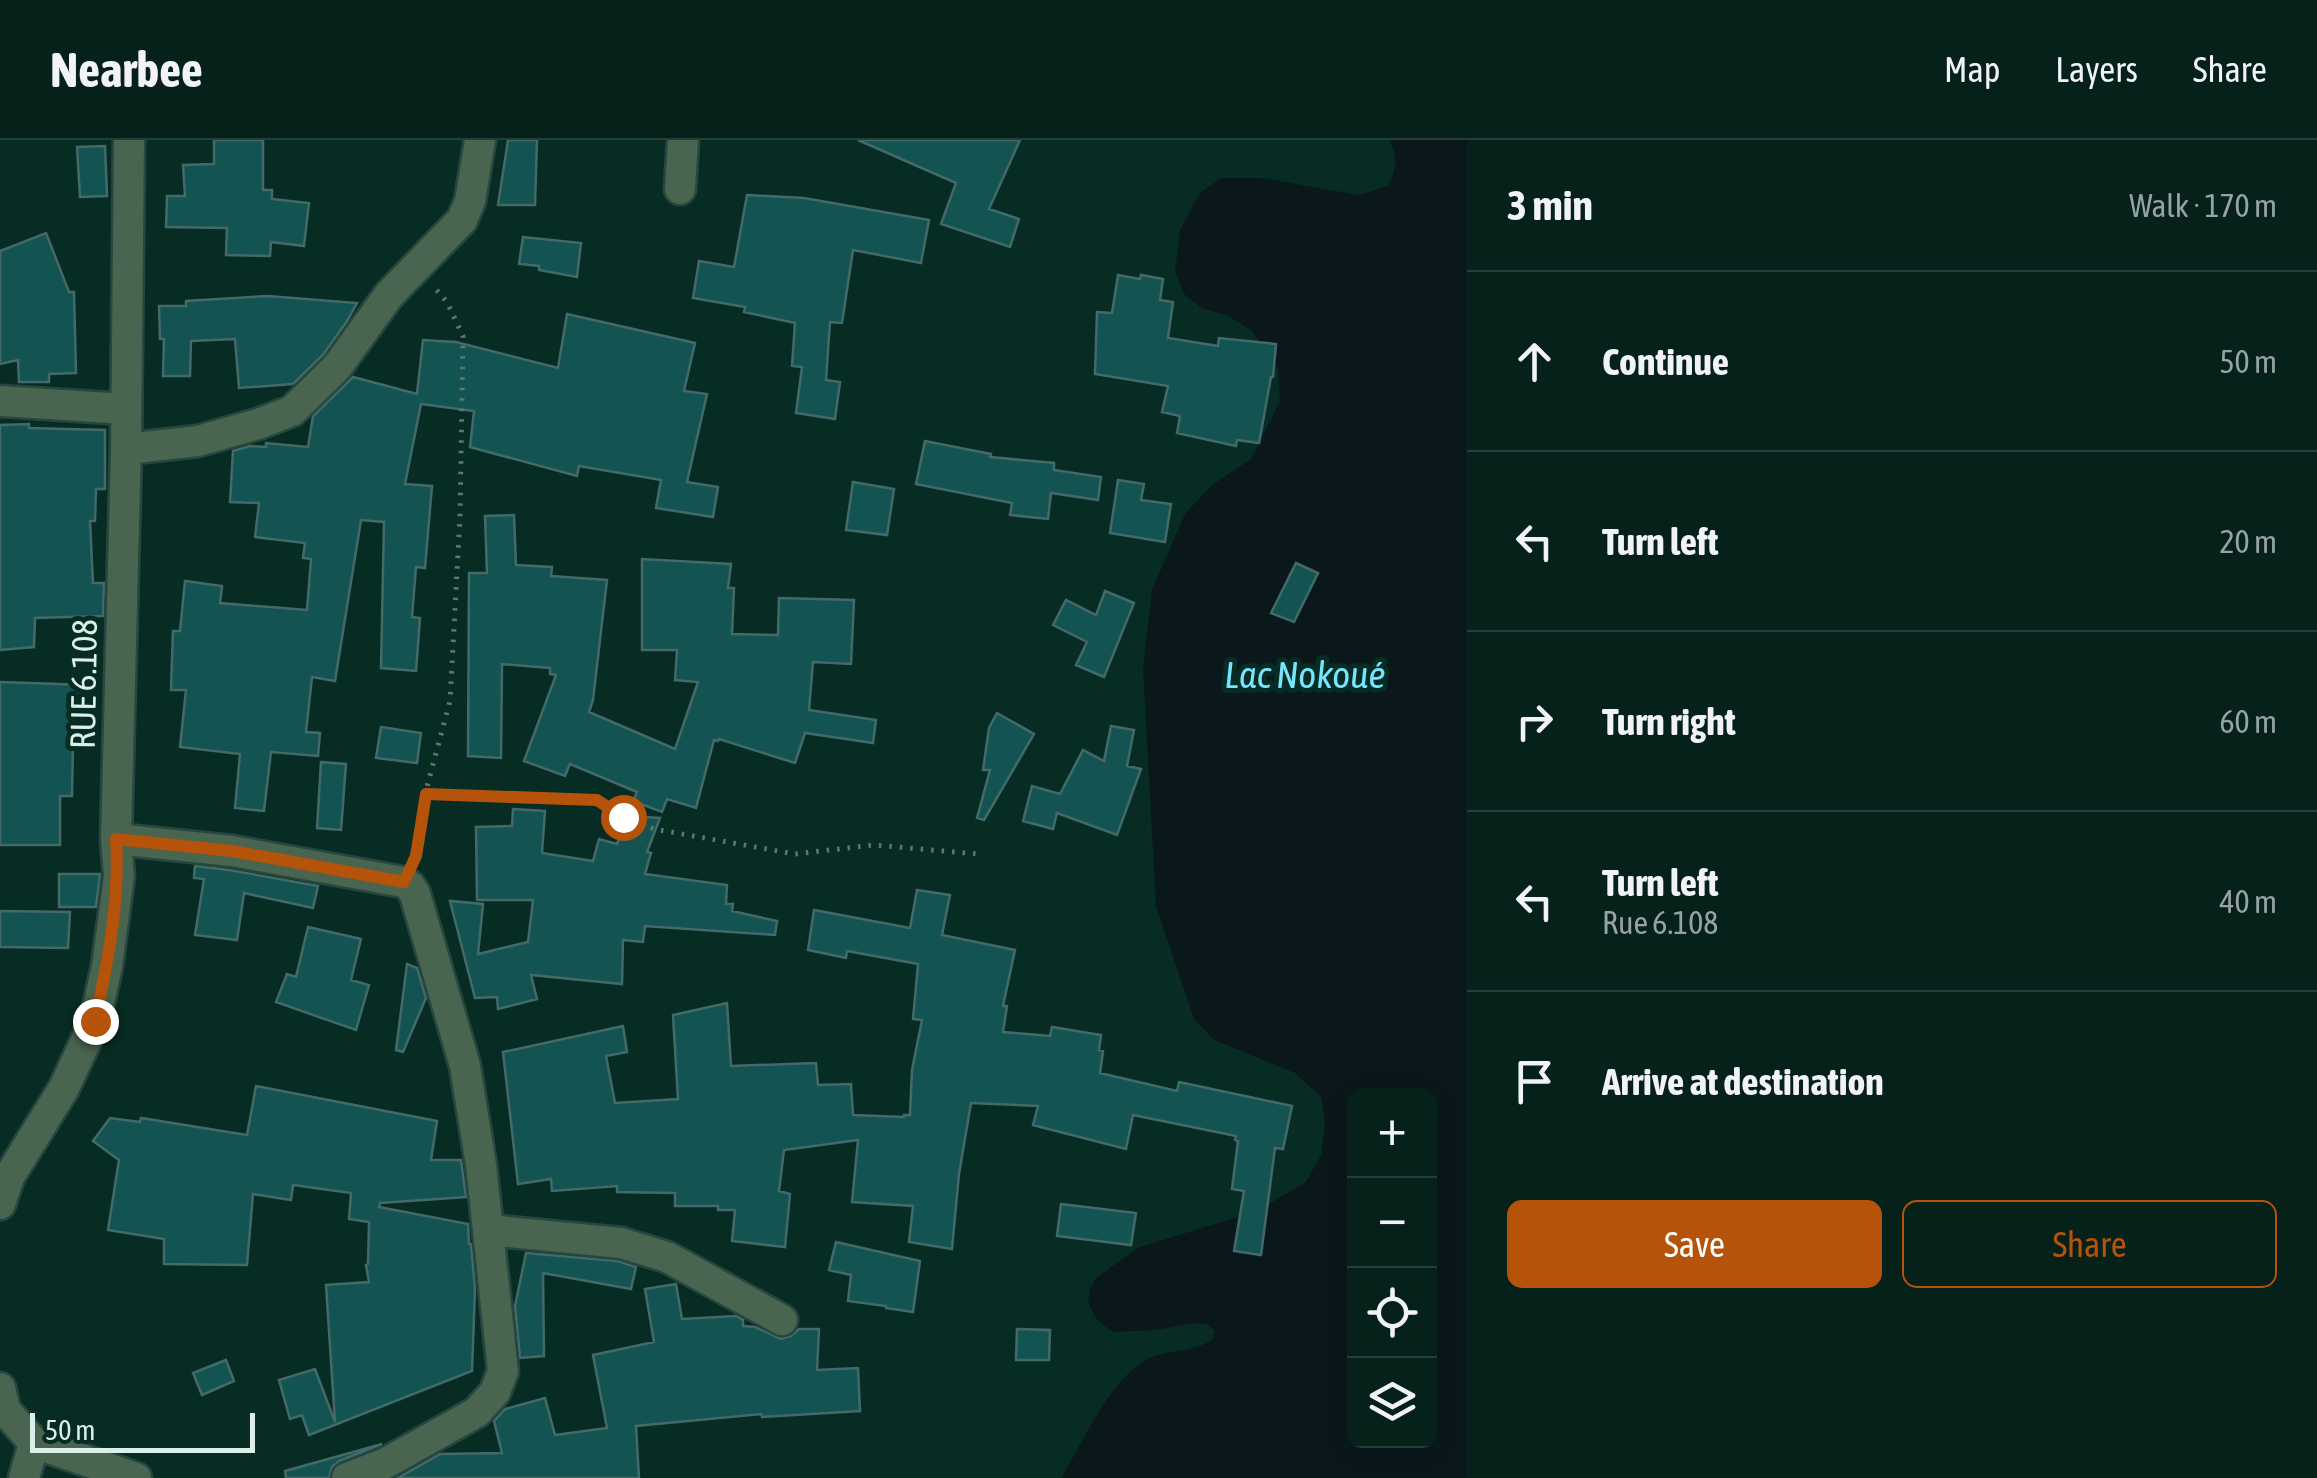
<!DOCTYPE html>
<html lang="en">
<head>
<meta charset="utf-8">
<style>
	body { margin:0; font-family:"Asap Condensed",sans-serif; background:#0e2923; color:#f1f3f6 }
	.controls { position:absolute; right:30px; bottom:30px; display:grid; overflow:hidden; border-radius:15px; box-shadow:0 5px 25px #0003 }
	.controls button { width:90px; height:90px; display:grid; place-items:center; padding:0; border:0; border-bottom:2px solid #263e39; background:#05211a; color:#f1f3f6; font:50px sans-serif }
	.scale { position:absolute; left:30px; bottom:25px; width:225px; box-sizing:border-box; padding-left:10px; border:5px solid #dcf0e9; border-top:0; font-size:28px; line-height:35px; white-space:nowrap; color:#dcf0e9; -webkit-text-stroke:8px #072c23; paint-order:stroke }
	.stop { position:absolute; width:30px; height:30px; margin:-22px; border:8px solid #b45309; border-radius:50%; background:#fff }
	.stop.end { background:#b45309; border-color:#fff; box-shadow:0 2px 10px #0008 }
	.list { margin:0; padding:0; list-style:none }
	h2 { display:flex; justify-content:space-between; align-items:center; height:130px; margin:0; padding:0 40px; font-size:42px }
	h2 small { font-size:32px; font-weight:400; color:#97a3a2 }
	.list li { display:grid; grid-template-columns:65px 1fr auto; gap:30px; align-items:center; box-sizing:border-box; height:180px; padding:0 40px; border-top:2px solid #263e39 }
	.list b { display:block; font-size:38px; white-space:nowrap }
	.list p { margin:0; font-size:32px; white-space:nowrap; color:#97a3a2 }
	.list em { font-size:32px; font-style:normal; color:#97a3a2 }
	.actions { display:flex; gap:20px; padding:30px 40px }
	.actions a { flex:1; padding:22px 0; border:2px solid #b45309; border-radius:15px; text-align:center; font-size:35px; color:#b45309 }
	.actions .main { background:#b45309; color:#fff }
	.icon { flex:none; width:55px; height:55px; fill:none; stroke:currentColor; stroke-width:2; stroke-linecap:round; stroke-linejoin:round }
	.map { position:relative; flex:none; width:1467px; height:1338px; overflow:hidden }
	header { display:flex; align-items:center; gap:60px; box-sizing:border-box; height:140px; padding:0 50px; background:#05211a; border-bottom:2px solid #263e39 }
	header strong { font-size:48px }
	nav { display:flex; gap:55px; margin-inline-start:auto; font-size:35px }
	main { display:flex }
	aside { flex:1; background:#05211a }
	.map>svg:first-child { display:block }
	.water { fill:#0a181c; fill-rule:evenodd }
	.building { fill:#135352; stroke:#436a69; stroke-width:2.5 }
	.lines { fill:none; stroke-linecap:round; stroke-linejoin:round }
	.minor-casing { stroke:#25473f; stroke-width:35 }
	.path { stroke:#5a7971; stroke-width:5; stroke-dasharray:2.5 8; stroke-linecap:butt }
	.minor { stroke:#49644f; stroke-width:30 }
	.route { stroke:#b45309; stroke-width:12 }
	.labels { text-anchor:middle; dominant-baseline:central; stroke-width:10; stroke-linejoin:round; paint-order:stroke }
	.street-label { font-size:35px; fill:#dcf0e9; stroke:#072c23 }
	.water-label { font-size:38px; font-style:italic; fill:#78e5ff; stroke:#072c23 }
</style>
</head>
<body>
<header>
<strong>Nearbee</strong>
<nav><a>Map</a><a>Layers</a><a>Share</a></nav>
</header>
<main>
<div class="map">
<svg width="1467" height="1338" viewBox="0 0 1467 1338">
	<rect width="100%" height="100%" fill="#072c23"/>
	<path class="water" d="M1389,0H1467V1338H1062C1082,1303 1113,1233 1152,1217C1172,1209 1195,1212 1213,1199L1215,1191L1208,1185L1196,1183L1155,1190L1113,1192L1097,1180L1088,1162L1090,1150L1095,1139L1137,1108L1257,1071L1306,1042L1321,1015L1325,984L1321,957L1295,933L1214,900L1194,879L1156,766L1143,527L1152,450L1185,374L1212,345L1251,319L1280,261L1278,229L1252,191L1230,177L1202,168L1184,154L1175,132L1180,90L1200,53L1221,38H1262L1359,55L1388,46C1397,29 1398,17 1389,0ZM1354,956H1430V1300H1354Z"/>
	<path class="building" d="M214,0H263V50H272V59L309,63L304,106L271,102L270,116L226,115L227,88L166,87L167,56H185L183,25L214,24Z
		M508,0H537L535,65H498Z
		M858,0H1020L989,69L1019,79L1010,107L941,84L956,43Z
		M105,6L107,56L80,57L77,7Z
		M747,55L804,58L929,80L921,123L853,110L842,183L830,182L826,240L840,242L835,279L796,273L802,227L792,226L795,183L744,172L745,167L693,158L699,121L734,127Z
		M46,93L69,152H74L76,233L49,234V242H19L18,220L0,224V111Z
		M523,97L581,103L577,137L539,130V126L519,124Z
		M1118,135L1140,139L1141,135L1163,139L1160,160L1173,162L1168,198L1218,206L1219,198L1276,204L1273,237H1271L1259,303L1237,300L1236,306L1177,293L1180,276L1162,272L1168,246L1095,234L1097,172L1112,173Z
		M268,156L357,163L347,181L323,215L293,244L239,248L235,199L191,201L190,236H163L164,199H160L159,166H186V161Z
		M567,174L695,203L684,251L707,254L687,342L718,347L713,377L656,368L661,340L579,326L577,336L470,307L474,271L421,264L405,344L432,346L425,428L416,427L412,477L420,478L416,531L381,528L384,382L361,380L335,541L312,537L306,592L320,593L318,616L271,612L264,671L235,668L240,614L180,607L186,550H171L173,491H180L185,441L222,446L220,463L307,470L311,419L303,418L305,403L255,397L259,363L230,362L233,311L250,306L266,307V303L308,307L313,276L353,237L417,254L423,200L456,202L558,228Z
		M29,284V288L105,290V349H96L95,381H90L93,443H104L103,476L35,478L34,507L0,510V285Z
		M925,301L991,314L990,317L1054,323V330L1101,337L1098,360L1051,353L1048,379L1010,375L1012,363L916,344Z
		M1118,340L1144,344L1141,360L1171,364L1165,402L1110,393Z
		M853,342L894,349L887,395L846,390Z
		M514,375L516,425L552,427L551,436L607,440L593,560L589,572L675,609L698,542L675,540L677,510H642V419L731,424L728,448H734L732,494L778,495L779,458L854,460L851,524L813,522L809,570L876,580L873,603L805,593L795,623L719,599L718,601L714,600L696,668L667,659L662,672L633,661L637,652L570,624L565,636L524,621L556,535L550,534V528L502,524L501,618L468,616L469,433H487L485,376Z
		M1296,423L1318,433L1294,482L1271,473Z
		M1105,451L1134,463L1104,537L1076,525L1087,502L1053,485L1066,460L1096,475Z
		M0,542L87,545L85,602H73L72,656H60V705H0Z
		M997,573L1034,594L984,680L977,678L990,630H983L989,588Z
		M1111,586L1134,590L1127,626L1141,629L1117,695L1057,673L1053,689L1023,681L1032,646L1060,654L1083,610L1104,621Z
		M381,587L421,593L417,623L376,618Z
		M321,622L346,624L341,690L317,688Z
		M513,669L545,671L542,713L593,721L599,699L617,704L628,676L660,678L647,712L651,713L645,734L727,745L726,764H733L732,771L777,781L775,795L645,786L643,802L623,800L622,844L531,835L537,859L498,869L497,857L475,858L450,761L483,764L478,814L528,802L533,760H477L476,687L512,686Z
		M195,726L229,730L318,746L313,768L244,753L237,800L195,795L204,739L194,738Z
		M59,734H100L96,767H59Z
		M917,750L950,755L942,795L1015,810L1003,866H1007L1003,892L1050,896L1052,887L1101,895L1099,910L1103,911L1100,933L1177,951L1179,942L1292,966L1283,1009L1275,1008L1261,1115L1234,1111L1244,1051L1232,1049L1238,1001L1235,1000L1236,996L1133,975L1126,1009L1033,985L1038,966L971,963L959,1034L952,1109L909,1102L913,1066L852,1062L858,1000L784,1010L779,1051L790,1054L785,1107L732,1101L735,1070H718V1066H675V1053L617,1052V1046L552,1051L551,1039L518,1044L503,912L623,886L627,912L606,916L615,963L678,959L673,875L727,863L731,926L816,923L818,945L851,944L853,975L904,977V975H910L912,930L922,880L913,879L918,824L847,811L846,818L808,810L814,770L910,788Z
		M0,771L70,772L68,808L0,807Z
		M308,787L361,799L351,840L369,845L356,890L276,862L287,834L296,837Z
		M407,824L417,828L426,858L403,912L396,910Z
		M256,946L437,981L431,1020H461L466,1057L380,1063L379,1067L468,1084L469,1104H471L475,1149L472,1231L309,1295L302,1275L290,1279L279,1240L315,1229L335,1282L326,1145L369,1142L366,1125L368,1124L369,1082L349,1079L351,1053L293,1045L291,1060L253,1054L247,1125L164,1124V1099L108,1090L119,1020L93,1001L110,978L140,982L141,978L247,995Z
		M1061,1064L1136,1073L1131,1105L1057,1096Z
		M836,1102L920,1121L913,1172L886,1168V1166L848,1161L851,1135L829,1130Z
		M526,1113L617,1121L636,1127L631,1149L543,1133L544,1216L520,1218L515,1166Z
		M676,1144L682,1179L736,1176L743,1180V1186L755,1187L781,1199L791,1196L799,1189H819L817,1230L858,1228L860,1271L762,1277L761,1274L636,1286L639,1338H398L440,1314L502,1313L494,1281L505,1269L545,1258L555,1295L607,1288L593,1215L654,1202L645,1149Z
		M1017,1189L1050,1190L1049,1220H1016Z
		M226,1220L234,1241L202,1255L193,1233Z
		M382,1304L339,1321L332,1327L329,1338H286L285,1331Z"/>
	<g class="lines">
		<defs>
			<path id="minor" d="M680,49L683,0
				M0,261L126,269
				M126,309L198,301L258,284L292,271L337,227L389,155L462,80L470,61L480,0
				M116,699L232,711L403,742L410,746L415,754L465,926L481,1025L503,1231L495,1252L477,1272L386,1323L347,1338
				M0,1064L9,1037L64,948L95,881L107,826L119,736L116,699L126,309L129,0
				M488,1090L621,1103L667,1117L782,1180
				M0,1248L5,1270L34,1303L24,1338
				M34,1303L136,1338"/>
		</defs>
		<use href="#minor" class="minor-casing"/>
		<path class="path" d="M427,654L597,660L623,677L654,689L795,714L874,705L978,714
			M414,718L422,687L425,654L450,561L460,377L463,196L447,162L434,147"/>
		<use href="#minor" class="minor"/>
	</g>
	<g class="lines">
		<path class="route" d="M95,881C108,821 120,761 116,699L232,711L404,742L416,716L426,654L597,660L623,677"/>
	</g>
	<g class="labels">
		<g class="street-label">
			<text transform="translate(83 544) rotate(-89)">RUE 6.108</text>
		</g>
		<g class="water-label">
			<text x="1305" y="534">Lac Nokoué</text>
		</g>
	</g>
</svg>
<div class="controls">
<button>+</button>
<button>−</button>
<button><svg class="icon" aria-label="locate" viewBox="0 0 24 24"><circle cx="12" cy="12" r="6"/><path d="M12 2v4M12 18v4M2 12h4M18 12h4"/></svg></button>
<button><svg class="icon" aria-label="layers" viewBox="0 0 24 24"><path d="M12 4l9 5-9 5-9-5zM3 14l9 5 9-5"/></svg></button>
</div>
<div class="scale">50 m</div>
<div class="stop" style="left:623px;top:677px"></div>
<div class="stop end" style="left:95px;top:881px"></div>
</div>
<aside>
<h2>3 min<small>Walk · 170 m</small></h2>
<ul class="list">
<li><svg class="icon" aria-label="ahead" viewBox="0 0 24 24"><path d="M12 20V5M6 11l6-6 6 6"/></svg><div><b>Continue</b></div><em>50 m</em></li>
<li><svg class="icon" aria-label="left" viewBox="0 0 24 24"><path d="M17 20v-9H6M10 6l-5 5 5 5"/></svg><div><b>Turn left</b></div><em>20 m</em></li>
<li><svg class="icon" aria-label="right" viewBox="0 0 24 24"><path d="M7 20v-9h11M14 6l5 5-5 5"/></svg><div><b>Turn right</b></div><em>60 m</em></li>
<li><svg class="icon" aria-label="left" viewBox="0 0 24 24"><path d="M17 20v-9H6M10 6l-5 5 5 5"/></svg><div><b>Turn left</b><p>Rue 6.108</p></div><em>40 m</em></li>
<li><svg class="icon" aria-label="arrive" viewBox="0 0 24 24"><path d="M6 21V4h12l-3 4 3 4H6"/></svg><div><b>Arrive at destination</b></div></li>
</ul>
<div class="actions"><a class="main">Save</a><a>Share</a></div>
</aside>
</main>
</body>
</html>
